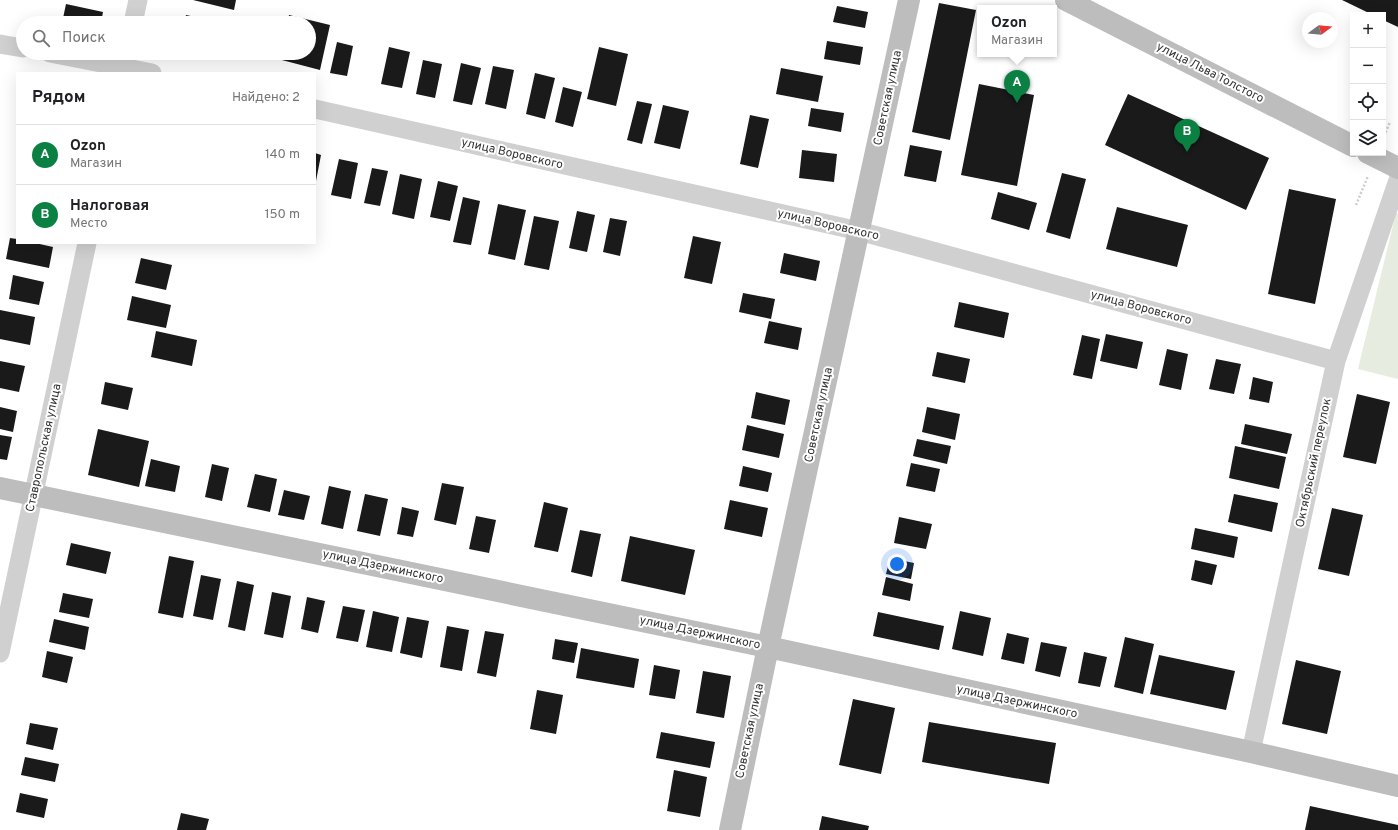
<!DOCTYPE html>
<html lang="ru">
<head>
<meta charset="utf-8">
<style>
	body { margin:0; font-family:Overpass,sans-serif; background:#f6f6f6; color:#202124 }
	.controls { position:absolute; right:12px; top:12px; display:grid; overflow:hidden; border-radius:0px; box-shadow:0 4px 16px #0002 }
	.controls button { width:36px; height:36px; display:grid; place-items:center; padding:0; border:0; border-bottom:1px solid #e0e0e0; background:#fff; color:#202124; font:20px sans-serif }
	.compass { position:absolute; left:1302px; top:12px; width:36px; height:36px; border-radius:50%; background:#fff; box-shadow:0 4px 16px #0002; rotate:74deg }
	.you { position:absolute; left:897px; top:564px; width:14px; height:14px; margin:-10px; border:3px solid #fff; border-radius:50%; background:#1a73e8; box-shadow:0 0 0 6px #1a73e833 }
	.badge { display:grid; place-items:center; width:26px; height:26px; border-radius:50%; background:#0b8043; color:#fff; font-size:13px; font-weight:700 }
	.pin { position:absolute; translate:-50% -33px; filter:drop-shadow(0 1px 2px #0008) }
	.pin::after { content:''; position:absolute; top:21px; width:14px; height:12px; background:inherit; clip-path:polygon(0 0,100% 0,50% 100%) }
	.popup { position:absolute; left:977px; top:5px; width:80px; height:52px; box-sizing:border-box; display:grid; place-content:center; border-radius:0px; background:#fff; filter:drop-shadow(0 1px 3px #0005); font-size:13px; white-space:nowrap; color:#757577 }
	.popup b { font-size:15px; color:#202124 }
	.popup::after { content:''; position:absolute; left:50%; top:100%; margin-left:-8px; border:8px solid transparent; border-top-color:#fff }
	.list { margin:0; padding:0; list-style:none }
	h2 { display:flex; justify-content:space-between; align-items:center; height:52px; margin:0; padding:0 16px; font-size:17px }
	h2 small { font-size:13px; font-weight:400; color:#757577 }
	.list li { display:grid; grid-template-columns:26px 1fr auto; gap:12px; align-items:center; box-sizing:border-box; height:60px; padding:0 16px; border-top:1px solid #e0e0e0 }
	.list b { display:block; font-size:15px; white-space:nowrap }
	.list p { margin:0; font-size:13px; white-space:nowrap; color:#757577 }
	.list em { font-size:13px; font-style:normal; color:#757577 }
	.icon { flex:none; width:22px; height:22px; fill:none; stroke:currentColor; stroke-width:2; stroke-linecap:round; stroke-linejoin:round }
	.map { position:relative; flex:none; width:1398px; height:830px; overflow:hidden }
	.search { position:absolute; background:#fff; box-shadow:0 4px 16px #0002; left:16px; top:16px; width:300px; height:44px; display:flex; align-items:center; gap:10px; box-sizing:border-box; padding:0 14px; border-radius:22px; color:#757577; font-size:15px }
	.panel { position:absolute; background:#fff; box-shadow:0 4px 16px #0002; left:16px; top:72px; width:300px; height:172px; border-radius:0px }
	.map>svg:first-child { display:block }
	.green { fill:#e6ecdf }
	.building { fill:#1a1a1a }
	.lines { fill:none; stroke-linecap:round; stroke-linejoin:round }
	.path { stroke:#cdcdcd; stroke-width:2.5; stroke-dasharray:2 2; stroke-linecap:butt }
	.street { stroke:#d0d0d0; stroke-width:19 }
	.secondary { stroke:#bdbdbd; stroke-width:22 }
	.labels { text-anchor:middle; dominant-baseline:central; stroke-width:4; stroke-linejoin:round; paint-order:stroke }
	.street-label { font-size:12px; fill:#333; stroke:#fff }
</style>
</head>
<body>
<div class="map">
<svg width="1398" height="830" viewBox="0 0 1398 830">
	<rect width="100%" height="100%" fill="#fff"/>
	<path class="green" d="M1396,213L1398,214V379L1358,369Z"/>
	<path class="building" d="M193,0H236L234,10Z
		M1342,0H1398V27L1383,20V15H1373Z
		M939,3L976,10L950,140L912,132Z
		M66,4L103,12L101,23H62Z
		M837,6L868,12L865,28L833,22Z
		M186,15L219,22V23H184Z
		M289,15L330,25L320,70L278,59L280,53H309V23H287Z
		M827,41L863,47L860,65L824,59Z
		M337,42L353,46L347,76L330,73Z
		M389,47L410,52L402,88L381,84Z
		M599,47L628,54L616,106L587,99Z
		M423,60L442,64L435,98L416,94Z
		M461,63L481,68L472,105L453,101Z
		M493,66L514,70L506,109L485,104Z
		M781,68L823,76L818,102L776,94Z
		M535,73L555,78L545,119L526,114Z
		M979,84L1034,95L1017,186L961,175Z
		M563,87L582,92L573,127L555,122Z
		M1128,94L1269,158L1246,210L1105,145Z
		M637,101L652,104L642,144L627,140Z
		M663,105L689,111L680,149L654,143Z
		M811,108L844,113L841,132L808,126Z
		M750,115L769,119L758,168L740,164Z
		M910,145L942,151L936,182L904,176Z
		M802,150L837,154L834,182L799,178Z
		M315,153L321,155L316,181L315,180Z
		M339,159L358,163L351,199L331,195Z
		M372,168L388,171L380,206L364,203Z
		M1062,173L1086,179L1070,239L1046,232Z
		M400,174L422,179L414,219L392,214Z
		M438,181L458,186L450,221L430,217Z
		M1289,189L1336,199L1315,304L1268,294Z
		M998,192L1037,203L1029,230L991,219Z
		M463,197L480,201L471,245L453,242Z
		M498,204L526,210L515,260L488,254Z
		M1117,207L1188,225L1177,267L1106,249Z
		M577,211L595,215L587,252L569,248Z
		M534,216L559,221L549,270L524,265Z
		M610,218L627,221L620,256L603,252Z
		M693,236L721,242L712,284L684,278Z
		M10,238L17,239V243H35L53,247L49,268L6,259Z
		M784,253L820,261L816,281L780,273Z
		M141,258L172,265L166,290L135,283Z
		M13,275L44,282L39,305L9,299Z
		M743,293L775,299L771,319L739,312Z
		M132,296L171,305L166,328L127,320Z
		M959,302L1009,313L1004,338L954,327Z
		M0,310L35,317L30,345L0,339Z
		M769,321L802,328L798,350L764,343Z
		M156,331L197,340L192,366L151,357Z
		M1106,334L1143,342L1137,369L1100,361Z
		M1082,335L1100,339L1092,379L1073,375Z
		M1167,349L1188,354L1181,390L1159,385Z
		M937,352L970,359L965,383L932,376Z
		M1216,359L1241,364L1234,394L1209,389Z
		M0,361L25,366L19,392L0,388Z
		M1253,377L1273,382L1269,403L1249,399Z
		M105,382L133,388L128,410L101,404Z
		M756,392L790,400L785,425L751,418Z
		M1357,394L1390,402L1376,464L1343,457Z
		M0,407L17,411L13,432L0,429Z
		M927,407L960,414L955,440L922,432Z
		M1245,424L1292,434L1287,454L1241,444Z
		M747,425L784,434L779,458L742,450Z
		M98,429L149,441L139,487L88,475Z
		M0,435L12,437L7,460L0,459Z
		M917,439L951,446L947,464L913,456Z
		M1235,446L1286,457L1279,489L1229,478Z
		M151,459L180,466L175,492L145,486Z
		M911,463L940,469L935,492L906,486Z
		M212,464L229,468L222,501L205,497Z
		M743,466L772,473L768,492L739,486Z
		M255,474L277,479L270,512L247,507Z
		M442,483L464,487L456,525L434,520Z
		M329,486L351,491L343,529L321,524Z
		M284,490L310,496L304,520L278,515Z
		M365,494L388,499L380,536L357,531Z
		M1234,494L1278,503L1272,532L1228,522Z
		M730,500L768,508L762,537L724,529Z
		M544,502L568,508L558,552L534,547Z
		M402,507L419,511L413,537L397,534Z
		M1332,508L1363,515L1349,576L1318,569Z
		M476,516L496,520L489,553L469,549Z
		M899,517L932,524L926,549L894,543Z
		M1195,528L1238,537L1234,558L1191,549Z
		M580,530L601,534L592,577L571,572Z
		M630,536L695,550L685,595L621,581Z
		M71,543L111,552L106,574L66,565Z
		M169,556L194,561L183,618L158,613Z
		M890,558L914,563L911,579L886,574Z
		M1195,560L1217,565L1212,585L1191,580Z
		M201,575L221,579L213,620L193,616Z
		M886,577L913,584L910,601L882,595Z
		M237,581L254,585L245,631L228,627Z
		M272,592L291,596L283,638L264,634Z
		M63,593L93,599L89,618L59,612Z
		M307,597L325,601L318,633L301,629Z
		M343,606L365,610L358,642L336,638Z
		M373,611L399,617L392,652L366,647Z
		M960,611L991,618L983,656L952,649Z
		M878,612L944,626L939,650L873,636Z
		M407,617L429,621L422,658L400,653Z
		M54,619L89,627L85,650L49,642Z
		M447,626L469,630L462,671L440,667Z
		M485,631L504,634L496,677L477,673Z
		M1007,633L1029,638L1024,664L1001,659Z
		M1125,637L1154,644L1143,694L1114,687Z
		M555,639L578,643L574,663L552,659Z
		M1041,642L1067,647L1060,677L1035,671Z
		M581,648L639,659L634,688L576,678Z
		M47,651L73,657L67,683L42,677Z
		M1084,652L1107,657L1100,687L1078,683Z
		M1159,655L1235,671L1226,710L1150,694Z
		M1296,660L1341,671L1327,734L1282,724Z
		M654,665L680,670L675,699L649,695Z
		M703,671L731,676L724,718L696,713Z
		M537,690L563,695L556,734L530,729Z
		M853,699L895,708L881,774L839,765Z
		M929,722L1056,743L1049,784L922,762Z
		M30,723L58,728L53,750L26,744Z
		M661,732L715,742L710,768L656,758Z
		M25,757L59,764L55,782L21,775Z
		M674,770L707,777L700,817L667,811Z
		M20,793L48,799L44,818L16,812Z
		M1310,806L1398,825V830H1305Z
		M181,813L209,819L206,830H177Z
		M822,816L869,826L868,830H819Z"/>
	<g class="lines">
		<path class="path" d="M1384,136L1390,122
			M1356,205L1368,176"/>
		<path class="street" d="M133,23L138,0
			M0,44L23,48
			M50,53L152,73
			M315,109L859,231L1336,361
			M0,653L87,243
			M1251,752L1336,361L1398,180"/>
		<path class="secondary" d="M1066,0L1353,146
			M1368,153L1398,168
			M0,488L768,647L1251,752L1398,786
			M730,830L768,647L909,0"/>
	</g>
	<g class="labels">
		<g class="street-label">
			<text transform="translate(1210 73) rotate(27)">улица Льва Толстого</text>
			<text transform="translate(888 98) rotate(-78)">Советская улица</text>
			<text transform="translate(512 154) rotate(13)">улица Воровского</text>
			<text transform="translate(828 225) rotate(13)">улица Воровского</text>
			<text transform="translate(1141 308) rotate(15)">улица Воровского</text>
			<text transform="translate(819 415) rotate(-78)">Советская улица</text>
			<text transform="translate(44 448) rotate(-78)">Ставропольская улица</text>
			<text transform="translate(1314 463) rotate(-78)">Октябрьский переулок</text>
			<text transform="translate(383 567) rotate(12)">улица Дзержинского</text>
			<text transform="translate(700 633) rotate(12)">улица Дзержинского</text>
			<text transform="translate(1017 702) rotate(12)">улица Дзержинского</text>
			<text transform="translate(750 731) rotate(-78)">Советская улица</text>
		</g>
	</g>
</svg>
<div class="controls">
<button>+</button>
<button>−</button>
<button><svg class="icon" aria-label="locate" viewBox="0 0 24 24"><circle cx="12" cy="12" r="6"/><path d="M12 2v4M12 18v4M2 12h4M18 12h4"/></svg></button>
<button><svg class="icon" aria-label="layers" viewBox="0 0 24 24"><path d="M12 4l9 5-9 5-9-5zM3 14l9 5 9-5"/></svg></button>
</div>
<svg class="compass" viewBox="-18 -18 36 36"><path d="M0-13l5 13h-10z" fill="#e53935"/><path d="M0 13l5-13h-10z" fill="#757577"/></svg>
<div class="you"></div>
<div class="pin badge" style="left:1017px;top:103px">A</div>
<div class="popup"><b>Ozon</b>Магазин</div>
<div class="pin badge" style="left:1187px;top:152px">B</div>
<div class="search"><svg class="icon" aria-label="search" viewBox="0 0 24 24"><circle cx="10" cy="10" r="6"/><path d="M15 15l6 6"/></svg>Поиск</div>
<section class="panel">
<h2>Рядом<small>Найдено: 2</small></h2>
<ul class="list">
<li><span class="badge">A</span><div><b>Ozon</b><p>Магазин</p></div><em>140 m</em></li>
<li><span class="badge">B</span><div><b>Налоговая</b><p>Место</p></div><em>150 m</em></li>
</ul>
</section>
</div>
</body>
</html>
